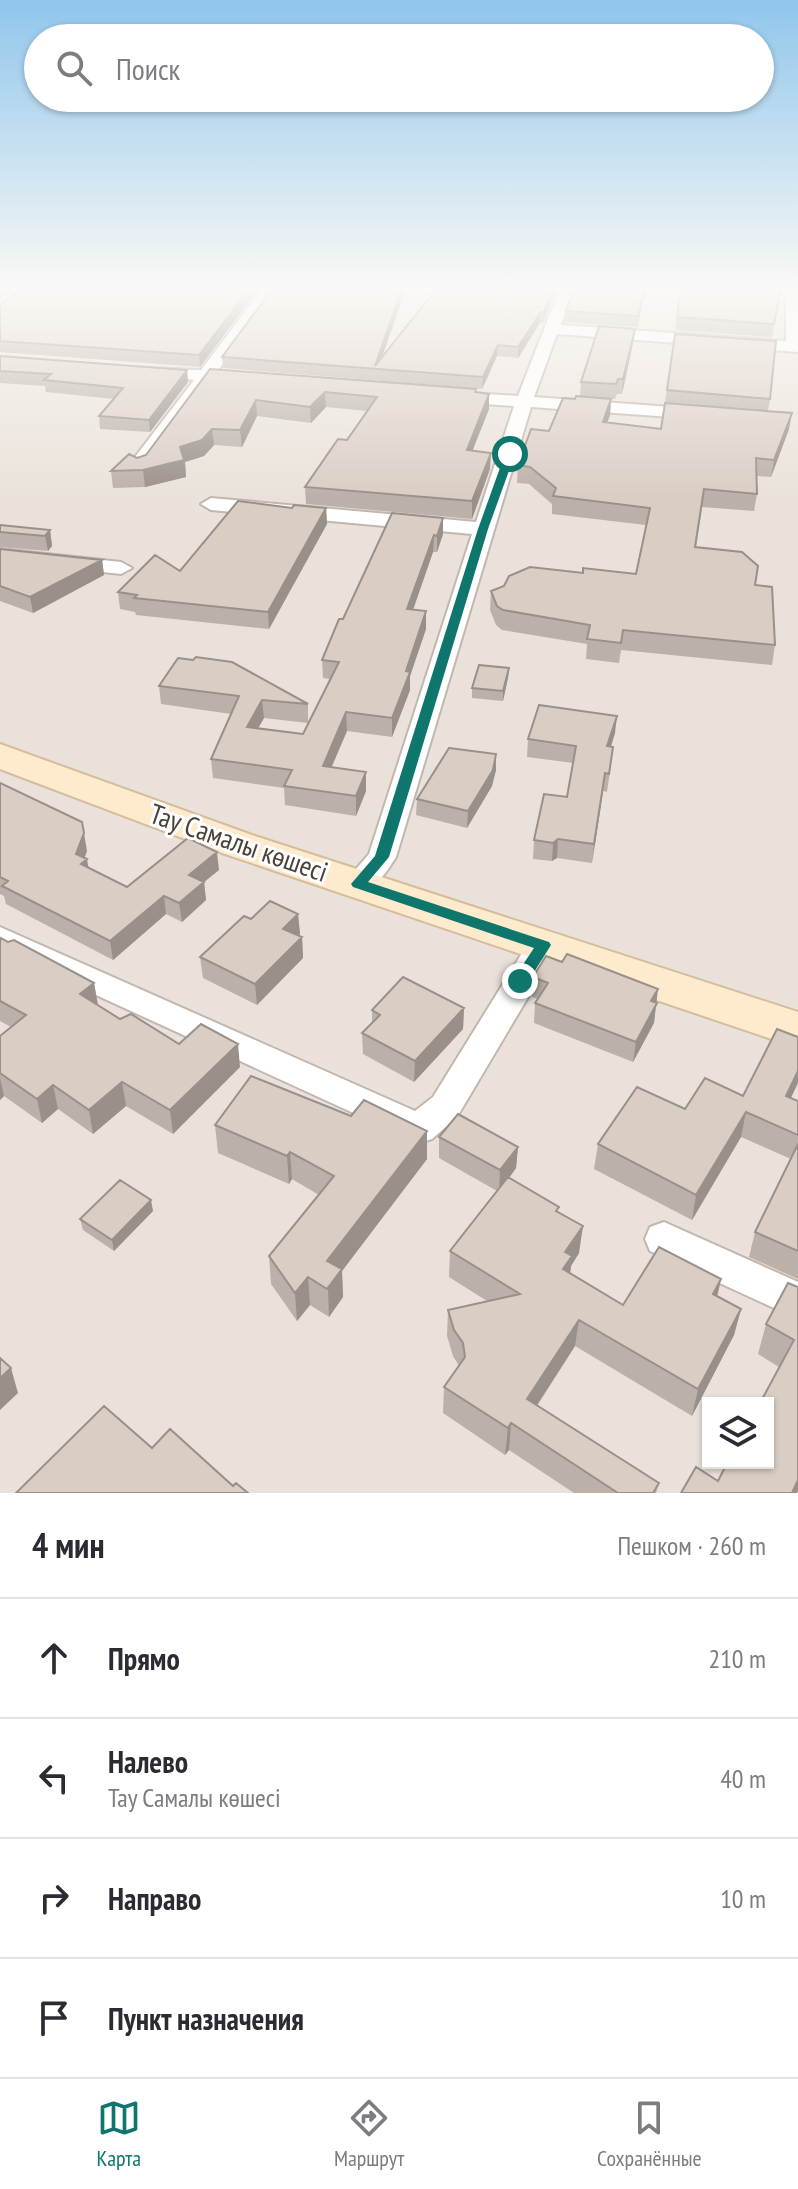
<!DOCTYPE html>
<html lang="ru">
<head>
<meta charset="utf-8">
<style>
	body { margin:0; font-family:"PT Sans Narrow",sans-serif; background:#f2f2f3; color:#2b2b33 }
	.controls { position:absolute; right:24px; bottom:24px; display:grid; overflow:hidden; border-radius:0px; box-shadow:0 2px 6px #0004 }
	.controls button { width:72px; height:72px; display:grid; place-items:center; padding:0; border:0; border-bottom:2px solid #e1e1e2; background:#fff; color:#2b2b33; font:40px sans-serif }
	.stop { position:absolute; width:24px; height:24px; margin:-18px; border:6px solid #0f766e; border-radius:50%; background:#fff }
	.stop.end { background:#0f766e; border-color:#fff; box-shadow:0 2px 8px #0008 }
	.list { margin:0; padding:0; list-style:none }
	h2 { display:flex; justify-content:space-between; align-items:center; height:104px; margin:0; padding:0 32px; font-size:34px }
	h2 small { font-size:26px; font-weight:400; color:#7c7c81 }
	.list li { display:grid; grid-template-columns:52px 1fr auto; gap:24px; align-items:center; box-sizing:border-box; height:120px; padding:0 32px; border-top:2px solid #e1e1e2 }
	.list b { display:block; font-size:30px; white-space:nowrap }
	.list p { margin:0; font-size:26px; white-space:nowrap; color:#7c7c81 }
	.list em { font-size:26px; font-style:normal; color:#7c7c81 }
	.icon { flex:none; width:44px; height:44px; fill:none; stroke:currentColor; stroke-width:2; stroke-linecap:round; stroke-linejoin:round }
	.map { position:relative; flex:none; width:798px; height:1493px; overflow:hidden }
	.search { position:absolute; background:#fff; box-shadow:0 2px 6px #0004; left:24px; right:24px; top:24px; height:88px; display:flex; align-items:center; gap:20px; box-sizing:border-box; padding:0 28px; border-radius:44px; color:#7c7c81; font-size:30px }
	.sheet { height:584px; background:#fff }
	nav { display:flex; justify-content:space-around; align-items:center; box-sizing:border-box; height:112px; border-top:2px solid #e1e1e2; background:#fff; font-size:22px; color:#7c7c81 }
	nav a { display:grid; justify-items:center; gap:4px }
	nav .on { color:#0f766e }
	.map>svg:first-child { display:block }
	.residential { fill:#eae2da; fill-rule:evenodd }
	.lines { fill:none; stroke-linecap:round; stroke-linejoin:round }
	.street-casing { stroke:#c1b7ae; stroke-width:4 }
	.secondary-casing { stroke:#d5bc9c; stroke-width:4 }
	.street { fill:#fff; fill-rule:evenodd }
	.secondary { fill:#feeacd; fill-rule:evenodd }
	.wall { fill:#bbb1a9; fill-rule:evenodd }
	.shaded-wall { fill:#999089 }
	.building { fill:#dacec4; stroke:#999089; stroke-width:2 }
	.route { fill:#0f766e }
	.labels { text-anchor:middle; dominant-baseline:central; stroke-width:6; stroke-linejoin:round; paint-order:stroke }
	.street-label { font-size:28px; fill:#4a4139; stroke:#fff }
</style>
</head>
<body>
<div class="map">
<svg width="798" height="1493" viewBox="0 0 798 1493">
	<rect width="100%" height="100%" fill="#f6f1ec"/>
	<path class="residential" d="M0,288H798V1493H0ZM708,1403H768V1463H708Z"/>
	<g class="lines">
		<defs>
			<path id="street" d="M263,288H278L217,372L246,375L248,379L246,383L210,381L146,469H132L130,465L132,461L194,380L146,374L144,371L146,368L201,370Z
				M560,288H574L561,325L786,341V288H798V352L557,334L534,397L699,409L708,414L699,419L531,407L396,857C385,875 370,897 348,891L343,884L369,854L472,534L211,510L201,504L211,498L476,522L514,406L455,402L446,397L455,392L518,396Z
				M0,549L121,562L132,568L121,574L0,561Z
				M0,927L415,1111L433,1097L532,937L543,934L554,937L559,945L457,1117L432,1139L419,1143L0,951Z
				M664,1222L798,1282V1319L650,1251L645,1239L650,1227Z"/>
			<path id="secondary" d="M0,744L252,835L798,1012V1048L222,853L0,769Z"/>
		</defs>
		<use href="#street" class="street-casing"/>
		<use href="#secondary" class="secondary-casing"/>
		<use href="#street" class="street"/>
		<use href="#secondary" class="secondary"/>
	</g>
	<path class="wall" d="M259,288L200,367L0,352V305Z
		M273,288H406L382,357L437,288H555V293L543,323H540L518,358L497,356L482,389L223,368L222,357Z
		M646,288L637,327L565,322L566,311L580,293Z
		M681,288H781L772,337L675,330Z
		M635,329L633,343L622,394H617L615,399H611L610,415L607,423L661,429L675,334L770,399L768,411L789,429L771,477L757,476V494L754,511L702,507L696,547L755,585L775,645L772,665L621,650L619,663L586,659L587,644L502,630L496,625L490,610L491,591L583,573L636,574L646,525L552,514V504L529,484L517,483L518,465L575,399L580,396L581,382Z
		M0,356L187,370L188,382L150,432L100,429L99,416L114,399L46,392L45,386L0,383Z
		M210,369L476,389V393L489,409L472,451L490,469L472,519L306,504L305,487L347,440L367,411L326,407L311,423L257,416L242,447L214,445L204,456L185,462L186,477L145,487L113,488L111,471L146,455Z
		M292,508H326L327,524L269,629L136,615L135,612L120,609L118,592L180,571Z
		M443,518V534L437,552H433L413,610L426,611V629L410,676V690L392,737L347,731L331,767L366,772V791L356,816L285,805L284,788L213,778L211,759L231,714L161,704L159,686L193,660L308,704V723L330,679L323,678L322,660L343,619ZM264,718L308,723L303,734L258,728Z
		M0,525L50,530L52,546L48,551L0,547Z
		M0,549L102,560L104,575L33,613L0,601Z
		M509,668L508,678L503,701L472,698V688Z
		M615,733L611,747V765L607,792L603,791L592,863L557,858L552,861L533,859L534,840L567,797L573,763L527,757L528,739Z
		M496,754V770L492,786L467,828L416,815L417,799Z
		M0,783L87,851L84,858L88,868L127,887L219,870L204,882L206,900L182,922L166,914L113,960L6,904L4,896L0,894Z
		M298,914L300,934L298,936L302,937L303,958L257,1005L203,978L200,957L251,919Z
		M0,940L94,983L98,1005L120,1019L179,1044L240,1067L173,1134L126,1106L93,1134L58,1109L42,1123L4,1096L0,1100V1036L11,1027L0,1021Z
		M533,977L656,1003L654,1023L633,1062L534,1023L535,1003L538,999L532,997Z
		M464,1008L463,1029L414,1082L363,1054L362,1033L372,1023V1010Z
		M743,1096L791,1098L798,1101V1279L749,1257L755,1232L791,1159L741,1137L692,1220L594,1169L598,1144L685,1109Z
		M215,1125L427,1159L342,1271L343,1297L329,1317L310,1305L297,1321L271,1284L269,1256L319,1195L292,1179L289,1184L218,1153Z
		M439,1137L518,1147L516,1168L509,1178L559,1212L579,1253L571,1266L570,1273L623,1305L721,1279L717,1296L741,1309L734,1335L692,1416L575,1346L537,1406L659,1483L656,1493H574L509,1450L505,1455L443,1413L444,1387L459,1366L453,1356L447,1336L448,1310L487,1301L449,1277L450,1251L497,1191L439,1158Z
		M153,1211L114,1251L83,1230L80,1219Z
		M798,1287V1490L797,1493L718,1481L779,1367L758,1354L766,1324Z"/>
	<path class="shaded-wall" d="M0,288H15L0,299Z
		M250,288H259L200,367L199,355Z
		M402,288H406L378,369L375,366Z
		M553,288H555V293L543,323L544,312Z
		M644,288H646L637,327L638,316Z
		M541,312L540,323L518,358V347Z
		M635,329L633,343L622,394L623,379Z
		M498,345L497,356L482,389L483,377Z
		M187,370L188,382L150,432L149,420Z
		M325,392L326,407L311,423L310,407Z
		M489,394V409L466,467L467,450Z
		M611,399L610,415L601,439L603,422Z
		M256,400L257,416L242,447L240,430Z
		M792,413L789,429L771,477L774,460Z
		M212,429L214,445L204,456L185,462L186,477L145,487L143,470Z
		M491,453L490,469L472,519V501Z
		M326,508L327,524L269,629L268,612Z
		M443,518V534L437,552V536Z
		M50,530L52,546L48,551L45,536Z
		M434,535L433,552L407,627V609Z
		M102,560L104,575L33,613L30,597Z
		M426,611V629L410,676V690L392,737V718Z
		M509,668L508,678L503,701V691Z
		M262,700L264,718L248,746L247,727Z
		M346,712L347,731L324,785L323,766Z
		M617,716L615,733L605,764L607,746Z
		M496,754V770L492,786L467,828L468,811Z
		M366,772V791L356,816V796Z
		M605,773L603,791L592,863L594,844Z
		M84,833L87,851L83,862L87,859L90,877L84,882L76,854Z
		M558,839L557,858L552,861L553,843Z
		M217,852L219,870L204,882L206,900L182,922L179,903L189,875Z
		M164,896L166,914L113,960L110,941Z
		M298,914L300,934L285,949L283,929Z
		M302,937L303,958L257,1005L255,984Z
		M94,983L98,1006L80,994Z
		M658,989L654,1023L633,1062L636,1042L651,1001Z
		M464,1008L463,1029L414,1082L415,1061Z
		M238,1044L240,1067L173,1134L170,1110Z
		M798,1071V1083L780,1121L786,1096Z
		M0,1078L4,1096L0,1100Z
		M122,1082L126,1106L93,1134L89,1110Z
		M53,1085L58,1109L42,1123L37,1099Z
		M746,1112L741,1137L692,1220L696,1195Z
		M427,1131V1159L342,1271L343,1297L329,1317L327,1261Z
		M518,1147L516,1168L499,1192L500,1170Z
		M290,1152L292,1179L289,1184L287,1156Z
		M151,1200L153,1211L114,1251L112,1240Z
		M583,1226L579,1253L571,1266L569,1283L560,1296L565,1252Z
		M308,1277L310,1305L297,1321L295,1293Z
		M721,1279L715,1306L713,1294Z
		M741,1309L734,1335L692,1416L698,1389Z
		M579,1320L575,1346L524,1425L527,1399Z
		M11,1368L18,1393L0,1410V1378Z
		M511,1423L509,1450L505,1455L508,1428Z
		M798,1480V1490L797,1493H792Z"/>
	<path class="building" d="M24,288H250L199,355L0,341V305Z
		M273,288H402L375,366L437,288H553L544,312H541L518,347L498,345L483,377L222,357Z
		M581,288H644L638,316L566,311L573,290L580,293Z
		M681,288H781L774,324L677,317Z
		M599,326L635,329L623,379H618L616,384L581,382Z
		M675,334L776,341L770,399L667,390Z
		M0,356L187,370L149,420L99,416L123,388L44,380L51,374L0,371Z
		M210,369L476,389L475,392L489,394L467,450L491,453L472,501L305,487L338,439L347,440L377,397L325,392L310,407L256,400L240,430L212,429L202,440L180,447L184,460L143,470L111,471L129,454L137,458L146,455Z
		M576,396L611,399L603,422L661,429L665,403L792,413L774,460L756,458L757,494L704,489L695,547L742,552L758,566L755,585L772,587L775,645L623,630L621,643L587,639L590,625L503,610L497,606L491,591L504,586L509,576L530,567L583,573V568L636,574L650,508L553,496L556,488L530,467L518,465L531,429L549,431L563,398L575,399Z
		M238,501L292,508L294,505L326,508L268,612L134,598L137,595L118,592L155,555L180,571Z
		M392,513L443,518L437,536L434,535L407,609L426,611L406,671L410,672L392,718L346,712L323,766L366,772L356,796L284,786L292,770L211,759L239,696L159,686L178,658L193,660L196,657L232,662L308,704L262,700L247,727L303,734L339,662L322,660L339,619H343Z
		M0,525L50,530L45,536L0,532Z
		M0,549L102,560L30,597L0,586Z
		M479,665L509,668L503,691L472,688Z
		M539,705L617,716L607,746L613,747L609,774L605,773L594,844L558,839L553,843L534,840L544,794L567,797L576,746L528,739Z
		M449,748L496,754L493,770L468,811L417,799Z
		M0,783L82,822L84,833L76,854L87,859L81,864L127,887L188,838L217,852L189,875L204,882L179,903L164,896L110,941L2,886L8,881L0,877Z
		M270,901L298,914L283,929L302,937L255,984L200,957L244,916L251,919Z
		M1,938L8,942L14,940L94,983L80,994L120,1019L131,1014L179,1044L201,1024L238,1044L170,1110L122,1082L89,1110L53,1085L37,1099L0,1073V1036L26,1015L0,1001V940Z
		M567,954L658,989L651,1001L657,1003L636,1042L535,1003L548,983L533,977L546,956L562,962Z
		M403,977L464,1008L415,1061L362,1033L380,1015L372,1010Z
		M777,1029L798,1037V1071L786,1096L798,1101V1135L746,1112L696,1195L598,1144L637,1087L685,1109L705,1078L743,1096Z
		M251,1076L351,1116L364,1100L427,1131L327,1261L342,1269L327,1289L308,1277L295,1293L269,1256L334,1176L290,1152L287,1156L215,1125Z
		M458,1114L518,1147L500,1170L439,1137Z
		M798,1144V1251L755,1232Z
		M508,1177L559,1207L556,1211L583,1226L565,1252L572,1256L563,1269L623,1305L659,1247L721,1279L713,1294L741,1309L698,1389L579,1320L527,1399L659,1483L653,1493H618L511,1423L508,1428L444,1387L465,1357L463,1343L454,1330L448,1310L520,1294L450,1251Z
		M120,1180L151,1200L112,1240L80,1219Z
		M788,1283L798,1287V1480L792,1493H681L696,1467L718,1481L727,1463H768V1403H760L794,1340L766,1324Z
		M0,1358L11,1368L0,1378Z
		M104,1406L152,1448L170,1429L233,1486L236,1483L248,1493H16Z"/>
	<linearGradient id="sky" x2="0" y2="1"><stop stop-color="#8fc6ec"/><stop offset="0.58" stop-color="#fbf9f6"/><stop offset="1" stop-color="#fbf9f6" stop-opacity="0"/></linearGradient>
	<rect width="798" height="497" fill="url(#sky)"/>
	<path class="route" d="M510,452L515,454L488,529L389,857L368,882L549,942L551,945L526,985L520,987L512,981L534,948L353,887L351,884L375,856L478,529L505,454Z"/>
	<g class="labels">
		<g class="street-label">
			<text transform="translate(239 842) rotate(19)">Тау Самалы көшесі</text>
		</g>
	</g>
</svg>
<div class="controls">
<button><svg class="icon" aria-label="layers" viewBox="0 0 24 24"><path d="M12 4l9 5-9 5-9-5zM3 14l9 5 9-5"/></svg></button>
</div>
<div class="stop" style="left:510px;top:454px"></div>
<div class="stop end" style="left:520px;top:981px"></div>
<div class="search"><svg class="icon" aria-label="search" viewBox="0 0 24 24"><circle cx="10" cy="10" r="6"/><path d="M15 15l6 6"/></svg>Поиск</div>
</div>
<section class="sheet">
<h2>4 мин<small>Пешком · 260 m</small></h2>
<ul class="list">
<li><svg class="icon" aria-label="ahead" viewBox="0 0 24 24"><path d="M12 20V5M6 11l6-6 6 6"/></svg><div><b>Прямо</b></div><em>210 m</em></li>
<li><svg class="icon" aria-label="left" viewBox="0 0 24 24"><path d="M17 20v-9H6M10 6l-5 5 5 5"/></svg><div><b>Налево</b><p>Тау Самалы көшесі</p></div><em>40 m</em></li>
<li><svg class="icon" aria-label="right" viewBox="0 0 24 24"><path d="M7 20v-9h11M14 6l5 5-5 5"/></svg><div><b>Направо</b></div><em>10 m</em></li>
<li><svg class="icon" aria-label="arrive" viewBox="0 0 24 24"><path d="M6 21V4h12l-3 4 3 4H6"/></svg><div><b>Пункт назначения</b></div></li>
</ul>
</section>
<nav>
<a class="on"><svg class="icon" aria-label="map" viewBox="0 0 24 24"><path d="M3 6l6-2 6 2 6-2v14l-6 2-6-2-6 2zM9 4v14M15 6v14"/></svg>Карта</a>
<a><svg class="icon" aria-label="directions" viewBox="0 0 24 24"><path d="M12 3l9 9-9 9-9-9zM9 14v-3h6M13 9l2 2-2 2"/></svg>Маршрут</a>
<a><svg class="icon" aria-label="saved" viewBox="0 0 24 24"><path d="M7 4h10v16l-5-4-5 4z"/></svg>Сохранённые</a>
</nav>
</body>
</html>
